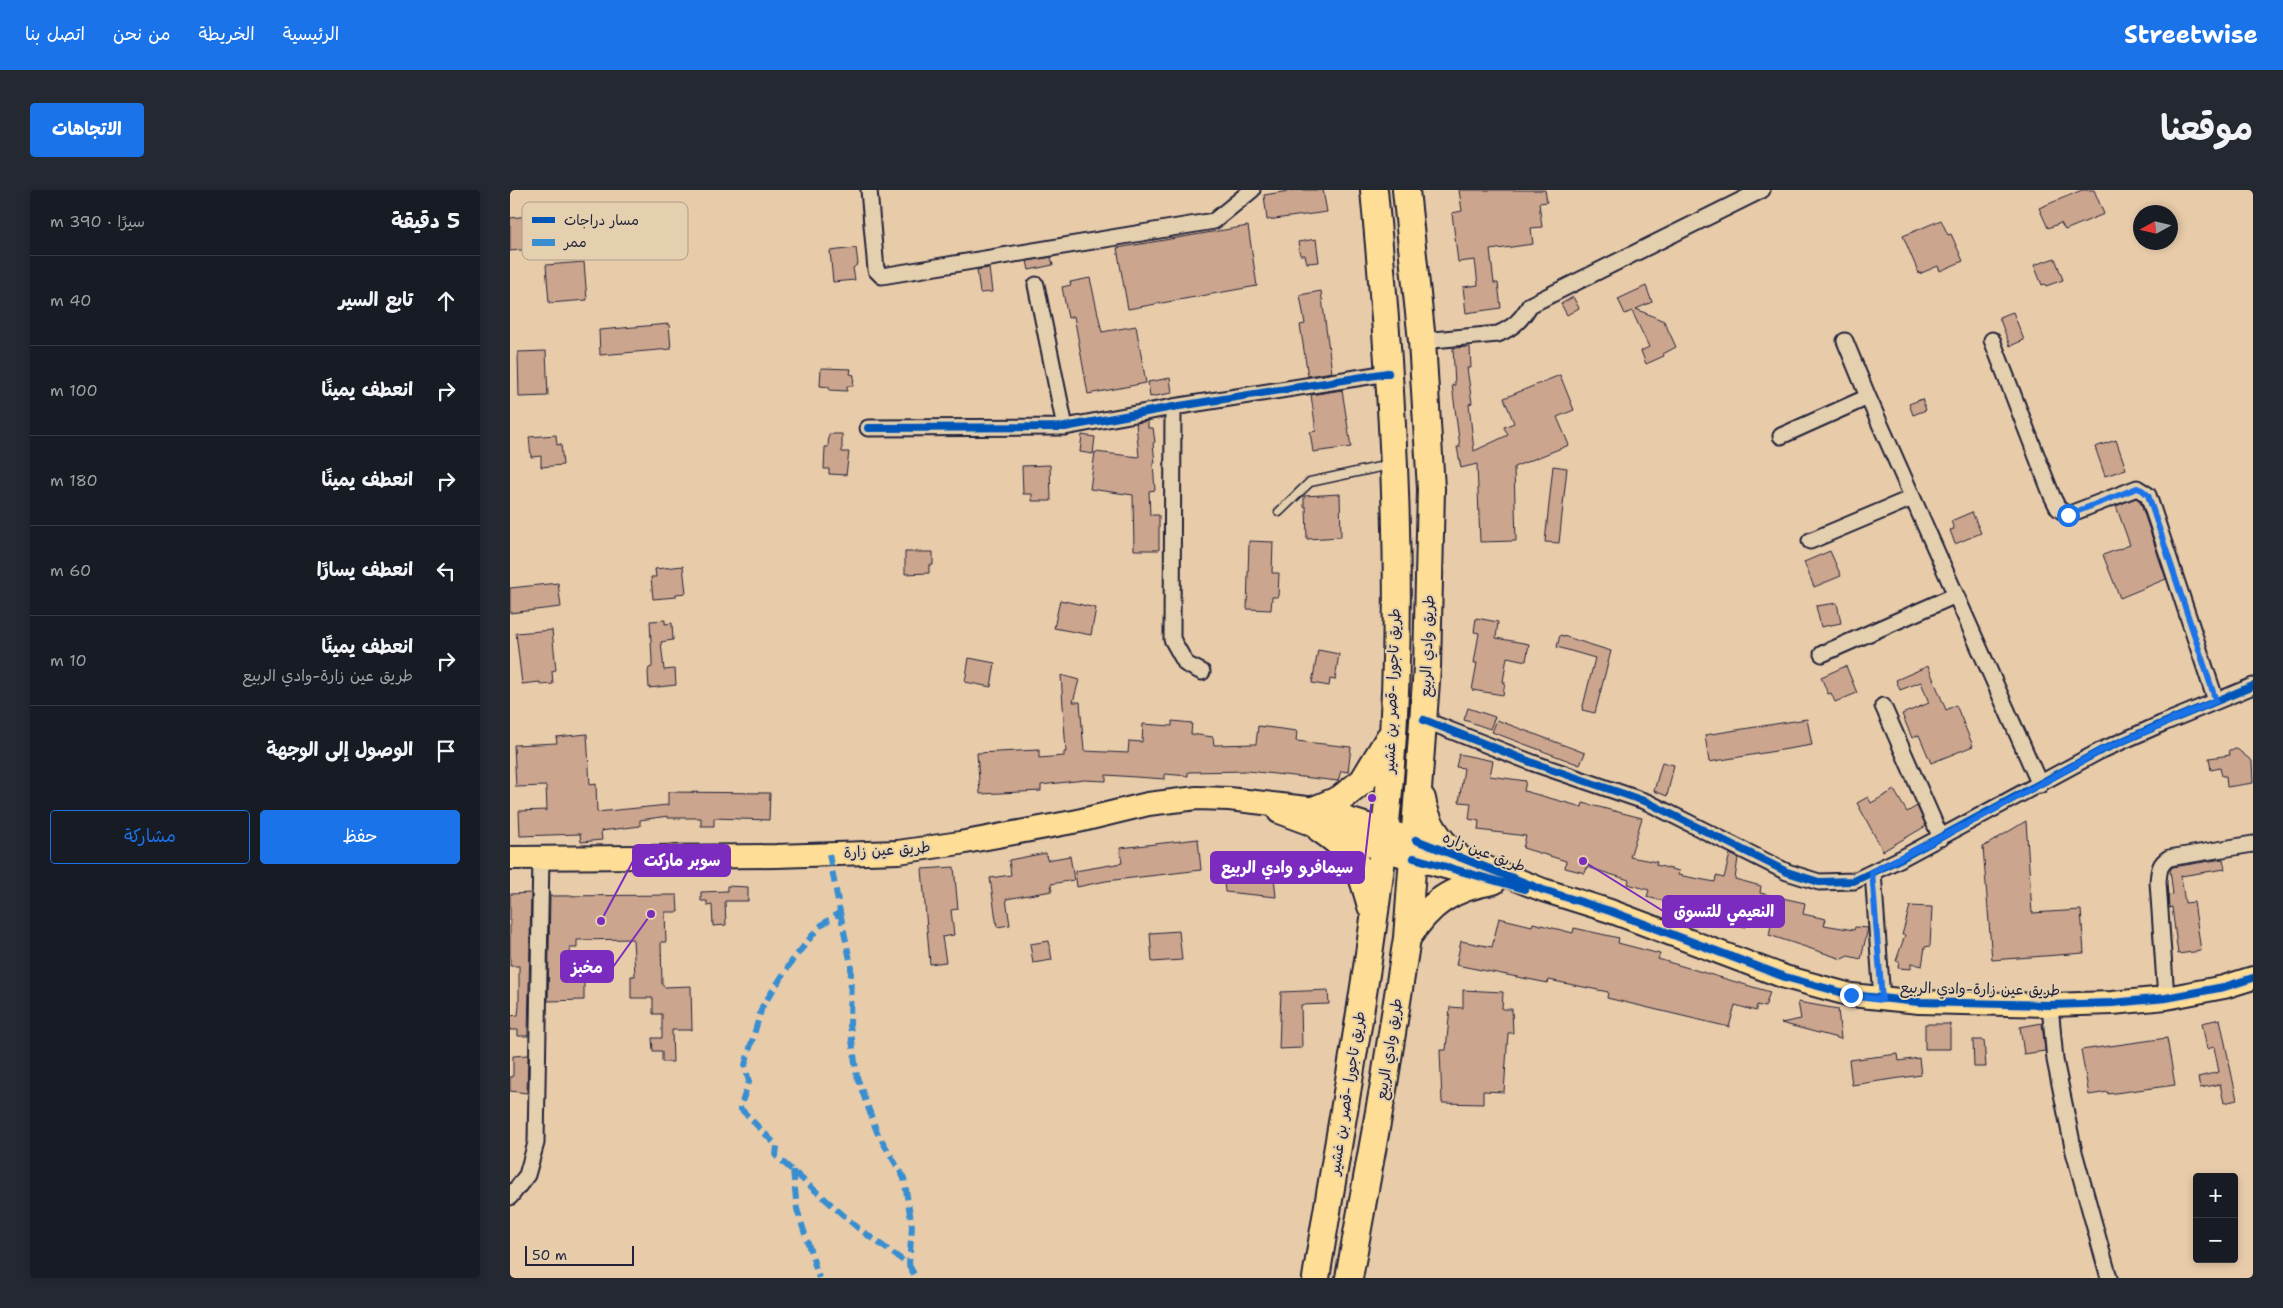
<!DOCTYPE html>
<html lang="ar">
<head>
<meta charset="utf-8">
<style>
	body { margin:0; font-family:"Shantell Sans","Playpen Sans Arabic",sans-serif; background:#242831; color:#f1f3f6; direction:rtl }
	.controls { position:absolute; right:15px; bottom:15px; display:grid; overflow:hidden; border-radius:5px; box-shadow:0 2px 8px #0003 }
	.controls button { width:45px; height:45px; display:grid; place-items:center; padding:0; border:0; border-bottom:1px solid #363941; background:#171b24; color:#f1f3f6; font:25px sans-serif }
	.compass { position:absolute; left:1623px; top:15px; width:45px; height:45px; border-radius:50%; background:#171b24; box-shadow:0 2px 8px #0003; rotate:262deg }
	.scale { position:absolute; left:15px; bottom:12px; width:109px; box-sizing:border-box; padding-left:5px; border:2px solid #22223b; border-top:0; font-size:14px; line-height:18px; white-space:nowrap; color:#22223b; -webkit-text-stroke:4px #e4d0ae; paint-order:stroke }
	.stop { position:absolute; width:15px; height:15px; margin:-11px; border:4px solid #1a73e8; border-radius:50%; background:#fff }
	.stop.end { background:#1a73e8; border-color:#fff; box-shadow:0 1px 5px #0008 }
	.list { margin:0; padding:0; list-style:none }
	h2 { display:flex; justify-content:space-between; align-items:center; height:65px; margin:0; padding:0 20px; font-size:21px }
	h2 small { font-size:16px; font-weight:400; color:#9ea1a6 }
	.list li { display:grid; grid-template-columns:32px 1fr auto; gap:15px; align-items:center; box-sizing:border-box; height:90px; padding:0 20px; border-top:1px solid #363941 }
	.list b { display:block; font-size:19px; white-space:nowrap }
	.list p { margin:0; font-size:16px; white-space:nowrap; color:#9ea1a6 }
	.list em { font-size:16px; font-style:normal; color:#9ea1a6 }
	.actions { display:flex; gap:10px; padding:15px 20px }
	.actions a { flex:1; padding:11px 0; border:1px solid #1a73e8; border-radius:5px; text-align:center; font-size:18px; color:#1a73e8 }
	.actions .main { background:#1a73e8; color:#fff }
	.icon { flex:none; width:28px; height:28px; fill:none; stroke:currentColor; stroke-width:2; stroke-linecap:round; stroke-linejoin:round }
	.map { position:relative; flex:none; width:1743px; height:1088px; overflow:hidden; direction:ltr; border-radius:5px }
	header { display:flex; align-items:center; gap:30px; box-sizing:border-box; height:70px; padding:0 25px; background:#1a73e8; color:#fff }
	header strong { font-size:24px }
	nav { display:flex; gap:28px; margin-inline-start:auto; font-size:18px }
	.intro { display:flex; align-items:center; justify-content:space-between; box-sizing:border-box; height:120px; padding:0 30px }
	h1 { margin:0; font-size:35px }
	.button { padding:12px 22px; border-radius:5px; background:#1a73e8; color:#fff; font-size:18px; font-weight:700 }
	main { display:flex; gap:30px; padding:0 30px }
	aside { flex:1; background:#171b24; border-radius:5px; box-shadow:0 2px 8px #0003 }
	.map>svg:first-child { display:block }
	.building { fill:#cba58d; stroke:#22223b }
	.lines { fill:none; stroke-linecap:round; stroke-linejoin:round }
	.lane-casing { stroke:#22223b; stroke-width:11 }
	.street-casing { stroke:#22223b; stroke-width:19 }
	.primary-casing { stroke:#22223b; stroke-width:26 }
	.highway-casing { stroke:#22223b; stroke-width:30 }
	.lane { stroke:#e4d0ae; stroke-width:8 }
	.street { stroke:#e4d0ae; stroke-width:15 }
	.primary { stroke:#fede96; stroke-width:22 }
	.highway { stroke:#fede96; stroke-width:26 }
	.quiet { stroke:#398ed0; stroke-width:6; stroke-dasharray:12 6; stroke-linecap:butt }
	.cycleway-casing { stroke:#e4d0ae; stroke-width:11 }
	.cycleway { stroke:#0057b8; stroke-width:8 }
	.route { stroke:#1a73e8; stroke-width:6 }
	.labels { text-anchor:middle; dominant-baseline:central; stroke-width:4; stroke-linejoin:round; paint-order:stroke }
	.street-label { font-size:15px; fill:#22223b; stroke:#e4d0ae }
	.key { fill:#e4d0ae; stroke:#aa9c8c; stroke-width:1 }
	.key-label { font-size:14px; fill:#22223b }
	.leader { fill:none; stroke:#7b2cbf; stroke-width:2 }
	.callout-dot { fill:#7b2cbf; stroke:#e4d0ae; stroke-width:2 }
	.callout { fill:#7b2cbf; stroke:#7b2cbf; stroke-width:2 }
	.callout-label { font-size:16px; text-anchor:middle; font-weight:bold; fill:#fff }
</style>
</head>
<body>
<header>
<strong>Streetwise</strong>
<nav><a>الرئيسية</a><a>الخريطة</a><a>من نحن</a><a>اتصل بنا</a></nav>
</header>
<div class="intro"><h1>موقعنا</h1><a class="button">الاتجاهات</a></div>
<main>
<div class="map">
<svg width="1743" height="1088" viewBox="0 0 1743 1088">
	<rect width="100%" height="100%" fill="#e8ccaa"/>
	<filter id="ink" filterUnits="userSpaceOnUse"><feTurbulence type="fractalNoise" baseFrequency=".02" numOctaves="2"/><feDisplacementMap in="SourceGraphic" scale="10" xChannelSelector="R" yChannelSelector="G"/><feConvolveMatrix kernelMatrix="1 2 1 2 8 2 1 2 1" color-interpolation-filters="sRGB"/></filter>
	<g filter="url(#ink)">
		<path class="building" d="M785,0H813L817,22L757,30L754,5Z
			M949,0H1035L1037,12L1029,13L1032,37L1021,38L1023,54L980,60L984,93H988L991,118L956,123L953,97L968,95L965,70L948,72L942,23L952,21Z
			M1572,0H1584L1594,24L1555,40L1551,33L1538,38L1529,18Z
			M29,25L32,58L0,61V28Z
			M1431,30L1438,45L1441,44L1453,71L1430,81L1428,76L1409,84L1393,46Z
			M738,36L747,96L618,119L607,58Z
			M806,49L809,72L797,73L795,65H790L788,52Z
			M346,58L348,74L343,78L345,90L323,92L320,61Z
			M541,67L543,75L519,80L517,71Z
			M1545,68L1553,90L1536,96L1535,94L1532,95L1524,75Z
			M74,72L77,110L39,113L36,75Z
			M479,78L482,102L470,103L467,80Z
			M580,88L592,142L626,136L636,193L578,204L564,126L558,128L552,97L561,95L560,92Z
			M1136,96L1142,112L1126,119L1154,131L1166,157L1153,164L1154,166L1136,174L1131,161L1139,157L1122,121L1115,124L1108,109Z
			M811,101L822,182L798,186L790,135L795,134L790,105Z
			M1063,107L1069,118L1057,125L1051,114Z
			M1503,122L1514,150L1500,156L1489,127Z
			M159,134L161,159L90,165L89,140Z
			M960,157L961,178H957L962,213L959,214L964,261L998,245L994,237L1004,233L994,208L1050,185L1064,220L1047,227L1059,255L1004,277L1006,351L970,352L967,274L951,278L947,257H950L942,195H945L943,158Z
			M36,161L38,206L9,207L8,162Z
			M311,178L341,179L340,184L344,185L343,196H337V201L319,200V197L310,196Z
			M660,188L662,203L640,207L638,192Z
			M832,200L841,257L803,262L800,242L806,241L801,205Z
			M1412,209L1416,220L1403,225L1399,214Z
			M638,231V238H643L645,252L643,253L645,273H643L645,300L639,301L640,325H649V360H624L623,305L580,299L585,262L629,267L626,233Z
			M319,244H332V262H339L336,285L319,284V279H314L315,257H318Z
			M46,245L47,255L51,254L53,275L31,277V266L21,267L19,247Z
			M572,245L585,247L583,264L570,262Z
			M1606,250L1616,279L1595,286L1585,257Z
			M540,275L541,311H522V304H513L512,276Z
			M1043,276L1057,278L1049,353L1035,352Z
			M830,304L831,347L797,349L796,316L794,317V306Z
			M1626,308L1630,311L1656,389L1610,408L1593,365L1620,355L1606,316Z
			M1462,322L1471,343L1445,354L1440,340L1444,339L1441,331Z
			M739,351L763,352L762,383H769L768,407H762L761,420L737,419Z
			M1320,361L1331,386L1304,397L1294,372Z
			M395,362H423V375H419V383L395,384Z
			M173,376L176,403L166,404V407L143,409L141,387H146L145,379Z
			M48,393L51,417L0,423V398Z
			M550,410L586,418L581,445L544,438Z
			M1327,413L1331,433L1311,437L1306,416Z
			M966,428L988,432L986,448L1019,454L1016,471L997,467L993,492H995L993,505L962,500L967,473H964L969,443L964,442Z
			M155,430V434L162,433L163,450L151,452L154,480L165,479L166,495L139,498L138,482L139,478L142,477V471L140,431Z
			M42,440L46,480L42,481L43,494L30,495V492L12,494L6,443Z
			M1050,445L1101,461L1085,523L1072,520L1085,468L1047,457Z
			M808,460L829,464L825,490L820,489L819,496L802,493Z
			M459,468L485,473L481,497L455,492Z
			M1336,476L1347,503L1325,512L1321,503L1318,504L1311,487Z
			M1418,476L1436,520L1446,515L1463,556L1421,573L1409,545L1402,548L1392,524L1419,513L1411,492L1390,500L1386,490Z
			M551,485L569,490L563,512H570L574,561L618,563L619,551L632,552L633,534L662,536V531L682,533L681,544L703,547L704,555L746,554L748,536L787,541L786,551L841,557L838,582L831,581L828,591L738,581L678,582V586L655,584V589L596,585V591L574,590L531,595V601L470,604L467,563L529,560V568L554,566V562H556Z
			M958,518L985,527L980,539L954,530Z
			M1297,529L1302,555L1199,572L1195,545Z
			M987,530L1075,563L1070,575L982,542Z
			M77,544L80,595L86,594L87,622L158,615V602L260,603L259,630L204,628V636H191V628H158V626L130,630V636L91,641L92,650L71,652L70,644L10,646L9,621L37,620L36,596L6,597L4,555L47,553L46,547Z
			M1727,559L1742,571L1743,593L1717,597L1716,586H1712L1710,578L1701,580L1699,568L1720,565L1719,560Z
			M949,564L983,571L980,586L1016,591L1014,601L1072,617L1073,613L1132,628L1120,667L1147,672L1146,675L1169,681L1168,685L1205,692L1206,686L1214,688L1220,664L1228,668L1225,689L1251,696L1250,703L1295,713L1293,724L1316,729L1314,735L1344,740L1345,737L1358,738L1351,769L1338,766L1332,769L1259,745L1262,730L1241,725L1236,737L1213,732V728L1198,726L1200,718L1160,713L1137,707L1139,700L1118,694L1119,690L1077,677L1075,683L1055,678L1056,671L1013,658L1016,646L968,640L969,631L959,629L961,613L949,612L954,578L946,577Z
			M1152,572L1164,575L1157,606L1144,601Z
			M1384,600L1397,622L1407,616L1416,636L1373,661L1347,613L1358,607L1361,613Z
			M1516,631L1522,723L1571,720L1574,763L1482,770L1473,657Z
			M688,649L691,680L596,691L567,697L565,681L612,673L610,658Z
			M536,663L537,670L560,666L564,690L541,694L542,701L496,709L500,735L487,737L480,688L501,685L499,670Z
			M762,666L766,707L715,702L712,670Z
			M1713,669L1715,679L1671,686L1675,713L1684,712L1691,761L1668,764L1662,717L1659,718L1658,705L1663,704L1660,680L1663,677Z
			M444,677L448,719L441,720L444,745L432,747L436,772L420,774L412,679Z
			M217,696L238,697V711H215L216,735L203,736L202,715L197,716V711H191V702L217,701Z
			M21,703L18,846H8V840H0V826L8,825L9,816V776H0V704Z
			M167,705L168,722H155L156,752H151L152,794L154,797L181,796L182,840H162L163,872H152V861H143L142,848H152V824H143V808H121V786H125L123,749L67,750V758H60L61,786L74,785V810L38,811L40,706Z
			M1400,716L1422,717L1420,756L1415,757L1412,776L1401,773V779L1388,778L1389,771H1386L1395,745H1392Z
			M989,728L1022,736L1023,733L1063,743L1064,738L1109,748L1108,753L1150,764L1148,769L1260,802L1255,817L1247,815L1246,821L1225,815L1219,837L1097,808L1098,802L1039,790L1038,793L946,775L951,751L982,757Z
			M669,741L672,770L642,772L640,743Z
			M539,751L542,770L523,773L520,754Z
			M818,800L819,814L791,815L792,858L769,859L771,802Z
			M953,800L993,802L992,819H1002L1003,843H998L994,902L973,901V914L932,913L930,860H936L940,817L953,818Z
			M1288,812L1328,819L1331,849L1271,833L1291,829Z
			M1710,829L1727,910L1714,913L1710,894L1690,898L1688,887L1709,882L1704,857L1697,859L1692,833Z
			M1532,833L1535,861L1514,864L1510,837Z
			M1415,834H1440V859H1415Z
			M1657,848L1665,895L1598,904V902L1579,905L1571,860Z
			M1463,850H1474L1476,877H1464Z
			M1388,864L1389,871L1409,868L1411,885L1342,895L1339,870Z
			M18,865L17,903L0,901V887H3V866Z"/>
		<g class="lines">
			<defs>
				<path id="lane" d="M769,322L800,292L879,275"/>
				<path id="street" d="M359,0L366,80L372,86L704,31L742,0
					M526,95L555,237
					M1482,150L1542,306L1548,318L1557,325L1627,298L1638,305L1706,511
					M912,151L988,144C1004,137 1011,130 1020,115L1252,0
					M1335,151L1358,207L1530,595
					M663,217L662,449L676,474L692,482
					M358,238L555,237L663,217L878,183
					M1271,246L1358,207
					M1300,351L1402,308
					M1312,464L1446,405
					M1373,516L1431,648
					M914,530L1023,573L1137,612L1277,682L1309,692L1344,691L1390,669L1590,561L1651,534L1743,496
					M1363,682L1372,810
					M1656,808L1648,692C1649,681 1649,674 1659,668L1743,654
					M1540,815L1545,870L1564,962L1599,1088
					M0,1007L17,985L26,953L31,666"/>
				<path id="primary" d="M769,622L872,660L957,683
					M0,668L266,666L388,662L450,653L568,631L638,614L687,608L719,609L806,619L906,650L1033,700L1100,721L1275,787L1341,805L1409,812L1540,815L1602,813L1656,808L1714,797L1743,788"/>
				<path id="highway" d="M912,609C916,632 927,649 945,664
					M806,619L830,609L853,591L879,548
					M810,639C847,664 849,675 861,716
					M897,748C920,713 941,698 983,691
					M806,1088C830,940 858,792 875,642C898,429 884,213 864,0
					M839,1088L874,894L897,748L917,478L921,299L912,151L896,0"/>
			</defs>
			<use href="#lane" class="lane-casing"/>
			<use href="#street" class="street-casing"/>
			<use href="#primary" class="primary-casing"/>
			<use href="#highway" class="highway-casing"/>
			<use href="#lane" class="lane"/>
			<use href="#street" class="street"/>
			<use href="#primary" class="primary"/>
			<use href="#highway" class="highway"/>
			<path class="quiet" d="M319,664L330,722L309,737L282,771L252,817L235,875L239,892L230,918L267,956L266,966L348,1038L399,1075L406,1088
				M330,722L341,775L340,835L347,887L367,942L394,988L402,1036L399,1075
				M283,980L287,1019L309,1088"/>
			<defs>
				<path id="cycleway" d="M358,238L555,237L663,217L878,183
					M914,530L1023,573L1137,612L1277,682L1309,692L1344,691L1390,669L1590,561L1651,534L1743,496
					M906,650L1033,700L1100,721L1275,787L1341,805L1409,812L1540,815L1602,813L1656,808L1714,797L1743,788
					M904,668L1015,699"/>
			</defs>
			<use href="#cycleway" class="cycleway-casing"/>
			<use href="#cycleway" class="cycleway"/>
		</g>
	</g>
	<g class="lines" filter="url(#ink)">
		<path class="route" d="M1341,805L1372,810L1362,682L1469,628L1590,561L1706,511L1638,305L1632,300L1627,298L1558,325"/>
	</g>
	<g class="labels">
		<g class="street-label">
			<text transform="translate(917 456) rotate(-88)">طريق وادي الربيع</text>
			<text transform="translate(882 501) rotate(-88)">طريق تاجورا -قصر بن غشير</text>
			<text transform="translate(377 660) rotate(-4)">طريق عين زارة</text>
			<text transform="translate(974 662) rotate(21)">طريق عين زاره</text>
			<text transform="translate(1470 799) rotate(1)">طريق عين زارة-وادي الربيع</text>
			<text transform="translate(879 859) rotate(-81)">طريق وادي الربيع</text>
			<text transform="translate(837 903) rotate(-81)">طريق تاجورا -قصر بن غشير</text>
		</g>
	</g>
	<rect x="12" y="12" width="166" height="58" rx="8" class="key"/>
	<rect x="22" y="27" width="23" height="6" fill="#0057b8"/>
	<rect x="22" y="49" width="23" height="7" fill="#398ed0"/>
	<g class="key-label">
		<text x="54" y="35">مسار دراجات</text>
		<text x="54" y="57">ممر</text>
	</g>
	<path class="leader" d="M91 731L123 671M862 608L854 678M1073 671L1153 721M141 724L103 777"/>
	<g class="callout-dot">
		<circle cx="91" cy="731" r="5"/>
		<circle cx="862" cy="608" r="5"/>
		<circle cx="1073" cy="671" r="5"/>
		<circle cx="141" cy="724" r="5"/>
	</g>
	<g class="callout">
		<rect x="123" y="655" width="97" height="31" rx="5"/>
		<rect x="701" y="662" width="153" height="31" rx="5"/>
		<rect x="1153" y="706" width="121" height="31" rx="5"/>
		<rect x="51" y="761" width="52" height="31" rx="5"/>
	</g>
	<g class="callout-label">
		<text x="172" y="676">سوبر ماركت</text>
		<text x="777" y="683">سيمافرو وادي الربيع</text>
		<text x="1214" y="727">النعيمي للتسوق</text>
		<text x="77" y="783">مخبز</text>
	</g>
</svg>
<div class="controls">
<button>+</button>
<button>−</button>
</div>
<svg class="compass" viewBox="-18 -18 36 36"><path d="M0-13l5 13h-10z" fill="#e53935"/><path d="M0 13l5-13h-10z" fill="#9ea1a6"/></svg>
<div class="scale">50 m</div>
<div class="stop" style="left:1558px;top:325px"></div>
<div class="stop end" style="left:1341px;top:805px"></div>
</div>
<aside>
<h2>5 دقيقة<small>سيرًا · 390 m</small></h2>
<ul class="list">
<li><svg class="icon" aria-label="ahead" viewBox="0 0 24 24"><path d="M12 20V5M6 11l6-6 6 6"/></svg><div><b>تابع السير</b></div><em>40 m</em></li>
<li><svg class="icon" aria-label="right" viewBox="0 0 24 24"><path d="M7 20v-9h11M14 6l5 5-5 5"/></svg><div><b>انعطف يمينًا</b></div><em>100 m</em></li>
<li><svg class="icon" aria-label="right" viewBox="0 0 24 24"><path d="M7 20v-9h11M14 6l5 5-5 5"/></svg><div><b>انعطف يمينًا</b></div><em>180 m</em></li>
<li><svg class="icon" aria-label="left" viewBox="0 0 24 24"><path d="M17 20v-9H6M10 6l-5 5 5 5"/></svg><div><b>انعطف يسارًا</b></div><em>60 m</em></li>
<li><svg class="icon" aria-label="right" viewBox="0 0 24 24"><path d="M7 20v-9h11M14 6l5 5-5 5"/></svg><div><b>انعطف يمينًا</b><p>طريق عين زارة-وادي الربيع</p></div><em>10 m</em></li>
<li><svg class="icon" aria-label="arrive" viewBox="0 0 24 24"><path d="M6 21V4h12l-3 4 3 4H6"/></svg><div><b>الوصول إلى الوجهة</b></div></li>
</ul>
<div class="actions"><a class="main">حفظ</a><a>مشاركة</a></div>
</aside>
</main>
</body>
</html>
